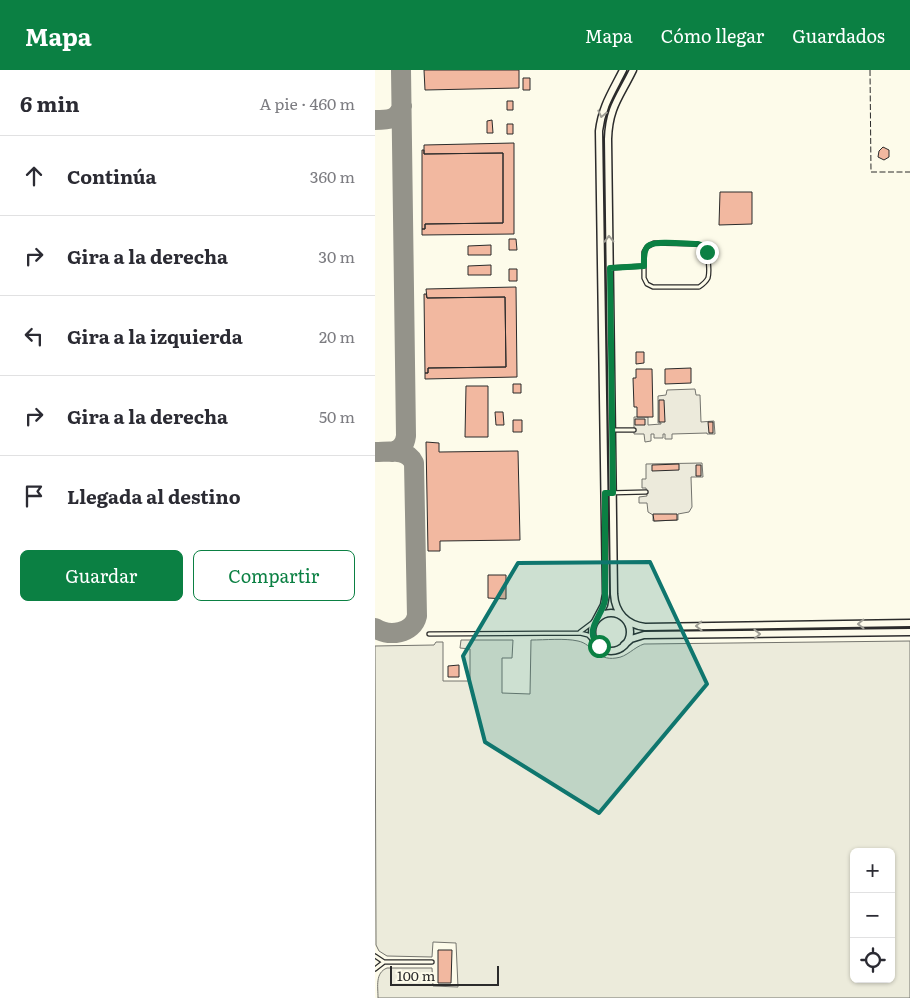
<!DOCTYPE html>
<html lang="es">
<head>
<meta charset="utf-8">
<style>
	body { margin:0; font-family:Literata,serif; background:#f2f2f3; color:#2b2b33 }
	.controls { position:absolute; right:15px; bottom:15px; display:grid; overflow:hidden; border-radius:8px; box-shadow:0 1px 4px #0004 }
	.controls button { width:45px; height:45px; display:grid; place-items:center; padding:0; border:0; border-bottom:1px solid #e1e1e2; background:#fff; color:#2b2b33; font:25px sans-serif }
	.scale { position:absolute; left:15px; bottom:12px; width:109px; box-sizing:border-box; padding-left:5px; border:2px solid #2b2b2b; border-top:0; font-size:14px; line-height:18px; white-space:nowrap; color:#2b2b2b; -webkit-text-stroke:4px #fdfbea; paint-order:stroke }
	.stop { position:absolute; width:15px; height:15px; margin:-11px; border:4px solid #0b8043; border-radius:50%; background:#fff }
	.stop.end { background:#0b8043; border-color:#fff; box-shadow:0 1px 5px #0008 }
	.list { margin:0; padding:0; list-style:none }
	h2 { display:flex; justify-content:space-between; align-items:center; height:65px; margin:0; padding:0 20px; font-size:21px }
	h2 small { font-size:16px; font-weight:400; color:#7c7c81 }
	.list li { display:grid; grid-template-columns:32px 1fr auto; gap:15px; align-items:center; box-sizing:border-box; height:80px; padding:0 20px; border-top:1px solid #e1e1e2 }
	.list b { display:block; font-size:19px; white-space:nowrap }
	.list em { font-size:16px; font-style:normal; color:#7c7c81 }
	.actions { display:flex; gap:10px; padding:15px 20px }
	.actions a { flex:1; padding:11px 0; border:1px solid #0b8043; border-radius:8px; text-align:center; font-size:18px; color:#0b8043 }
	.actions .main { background:#0b8043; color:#fff }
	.icon { flex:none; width:28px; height:28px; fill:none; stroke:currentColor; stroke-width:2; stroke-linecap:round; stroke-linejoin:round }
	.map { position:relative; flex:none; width:535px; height:928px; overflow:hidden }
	header { display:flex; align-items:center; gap:30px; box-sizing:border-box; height:70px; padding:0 25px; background:#0b8043; color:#fff }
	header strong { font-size:24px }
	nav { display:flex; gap:28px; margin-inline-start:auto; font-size:18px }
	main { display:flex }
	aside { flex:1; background:#fff }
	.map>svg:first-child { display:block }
	.green { fill:#ecebdb; stroke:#74746e; fill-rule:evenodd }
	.parking { fill:#eceadb; stroke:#74746e }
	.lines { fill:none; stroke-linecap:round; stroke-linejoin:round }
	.taxiway { stroke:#94938a; stroke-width:20 }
	.building { fill:#f2b8a0; stroke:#2b2b2b }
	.lane-casing { stroke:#2b2b2b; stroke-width:5.5 }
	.street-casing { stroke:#2b2b2b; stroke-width:9 }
	.lane { stroke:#fdfbea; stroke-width:3 }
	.street { stroke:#fdfbea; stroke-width:6 }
	.fence { stroke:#2b2b2b; stroke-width:1; stroke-dasharray:6 2.5; stroke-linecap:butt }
	.oneway { stroke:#9e9d94 }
	.route { stroke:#0b8043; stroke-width:6 }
	.marked { fill:#0f766e; fill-opacity:0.2; stroke:#0f766e; stroke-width:4; stroke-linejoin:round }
</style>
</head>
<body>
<header>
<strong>Mapa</strong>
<nav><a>Mapa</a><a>Cómo llegar</a><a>Guardados</a></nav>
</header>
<main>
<aside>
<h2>6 min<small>A pie · 460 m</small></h2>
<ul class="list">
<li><svg class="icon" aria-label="ahead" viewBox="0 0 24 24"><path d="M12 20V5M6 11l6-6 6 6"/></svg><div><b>Continúa</b></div><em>360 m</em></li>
<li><svg class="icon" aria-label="right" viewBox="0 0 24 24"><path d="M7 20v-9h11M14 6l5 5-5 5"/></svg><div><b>Gira a la derecha</b></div><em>30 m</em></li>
<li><svg class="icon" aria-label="left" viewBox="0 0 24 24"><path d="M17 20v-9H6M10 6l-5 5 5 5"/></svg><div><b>Gira a la izquierda</b></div><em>20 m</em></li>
<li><svg class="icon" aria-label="right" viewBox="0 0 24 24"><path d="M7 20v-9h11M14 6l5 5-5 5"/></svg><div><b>Gira a la derecha</b></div><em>50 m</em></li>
<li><svg class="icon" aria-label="arrive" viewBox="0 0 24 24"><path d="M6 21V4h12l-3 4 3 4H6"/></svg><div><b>Llegada al destino</b></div></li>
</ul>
<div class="actions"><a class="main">Guardar</a><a>Compartir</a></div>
</aside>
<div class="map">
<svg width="535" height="928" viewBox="0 0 535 928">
	<rect width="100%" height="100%" fill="#fdfbea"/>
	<path class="green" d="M86,570H138L137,588H127V623L155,624L156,570C170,570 190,568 203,571C218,574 221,591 241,588C252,587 259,577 269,574L535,571V928H3C3,916 0,903 12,898H57L58,916L83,917L81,873L58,872L57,887L12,886L4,881L1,875L0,576L59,575L61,572H68V611H95V579L85,578ZM479,782H516V909H479Z"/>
	<path class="parking" d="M320,319L321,325H325L326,352L339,351L340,364H332V363L297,364V369H290V364H288V368H279V364H276V371L270,372L269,364H259V347H273V355L286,354V353H283V326L291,325L292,320Z
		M327,393L328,407H316L317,437L314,442L303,444V450L278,451V445L273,442L272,433H264V427L272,426L271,418H267V409H271V394Z"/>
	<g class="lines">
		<path class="taxiway" d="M0,50C13,50 23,50 27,36
			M0,382C15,382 32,378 39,393L42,546C38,564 14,567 0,558
			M17,382C26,380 30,374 31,366L26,0"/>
	</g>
	<path class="building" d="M49,0H144V18L50,20Z
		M148,8H155V20H148Z
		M132,31H138V40H132Z
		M117,50L118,63H112V51Z
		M132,54H138V64H132Z
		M139,73V164L47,165V159H50V154L128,153V83L49,84V75Z
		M508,77L514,80V87L509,90L503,87L504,81Z
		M47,80H49V84L128,83V153L50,154V159H47Z
		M345,122H377V154L344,155Z
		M134,169H141L142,180H134Z
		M116,175V185H93V176Z
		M116,195V205H93V196Z
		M134,199H142V211H134Z
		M141,217L142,307L50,309V303H53V298L131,297L130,227L52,228L51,219Z
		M49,224H51L52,228L130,227L131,297L53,298V303H50Z
		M261,282H269V293L261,294Z
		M316,298V313L290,314V299Z
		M261,299H277L278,347H262V337H259L258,308H261Z
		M138,314H146V323H138Z
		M91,316H113V367H90Z
		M284,330H289L290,352H284Z
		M120,342H128L129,355H121Z
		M260,349H270V355H260Z
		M138,350H147V362H138Z
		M333,352H338V363H334Z
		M51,372L64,373V382L143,381L145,470L65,471V481H53Z
		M304,394V400L277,401V395Z
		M321,395H326V406H321Z
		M278,444H302V450L279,451Z
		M113,505H131V529L113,528Z
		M84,595V607H73V596Z
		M63,880H77L76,913H63Z"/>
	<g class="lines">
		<defs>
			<path id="lane" d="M279,173L322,174L329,176C333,184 335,200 333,208C331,212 327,215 324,217H278L272,214L269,208V182L272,177Z
				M235,198L269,196
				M238,360H259
				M230,423L271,422
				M205,562L221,550
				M54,564L205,563L213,565L221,573
				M0,886L9,892H57
				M0,899L9,892"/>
			<path id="street" d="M258,0C245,27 234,37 233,69L239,524C240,543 252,555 270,557L535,553
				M217 562a19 19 0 1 1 38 0a19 19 0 1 1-38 0Z
				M221,550L229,535L231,524L224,61C227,36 237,22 248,0
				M249,575L256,569L269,565L535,562"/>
		</defs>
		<use href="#lane" class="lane-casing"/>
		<use href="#street" class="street-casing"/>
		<use href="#lane" class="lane"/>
		<use href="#street" class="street"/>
		<path class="fence" d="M495,0L496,102H535"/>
	</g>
	<defs><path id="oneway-chevron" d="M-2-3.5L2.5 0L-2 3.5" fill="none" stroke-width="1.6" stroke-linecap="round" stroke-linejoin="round" transform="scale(1.25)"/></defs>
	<g class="oneway">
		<use href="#oneway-chevron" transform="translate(227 44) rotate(103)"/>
		<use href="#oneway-chevron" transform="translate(234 169) rotate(-91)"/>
		<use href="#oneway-chevron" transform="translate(486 554) rotate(179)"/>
		<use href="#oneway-chevron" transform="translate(324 556) rotate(179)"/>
		<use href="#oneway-chevron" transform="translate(382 564) rotate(-1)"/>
	</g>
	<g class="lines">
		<path class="route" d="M224,576C208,560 227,547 230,530V423H238L235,198L269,196C269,190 268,181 273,176C280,170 312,174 322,174L329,176L332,182"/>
	</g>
	<path class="marked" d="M275,492L332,614L224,743L110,672L88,586L143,493Z"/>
</svg>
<div class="controls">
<button>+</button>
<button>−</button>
<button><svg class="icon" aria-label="locate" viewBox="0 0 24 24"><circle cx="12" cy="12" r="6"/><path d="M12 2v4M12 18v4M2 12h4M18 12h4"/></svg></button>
</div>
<div class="scale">100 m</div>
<div class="stop" style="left:224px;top:576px"></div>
<div class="stop end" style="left:332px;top:182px"></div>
</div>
</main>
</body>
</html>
